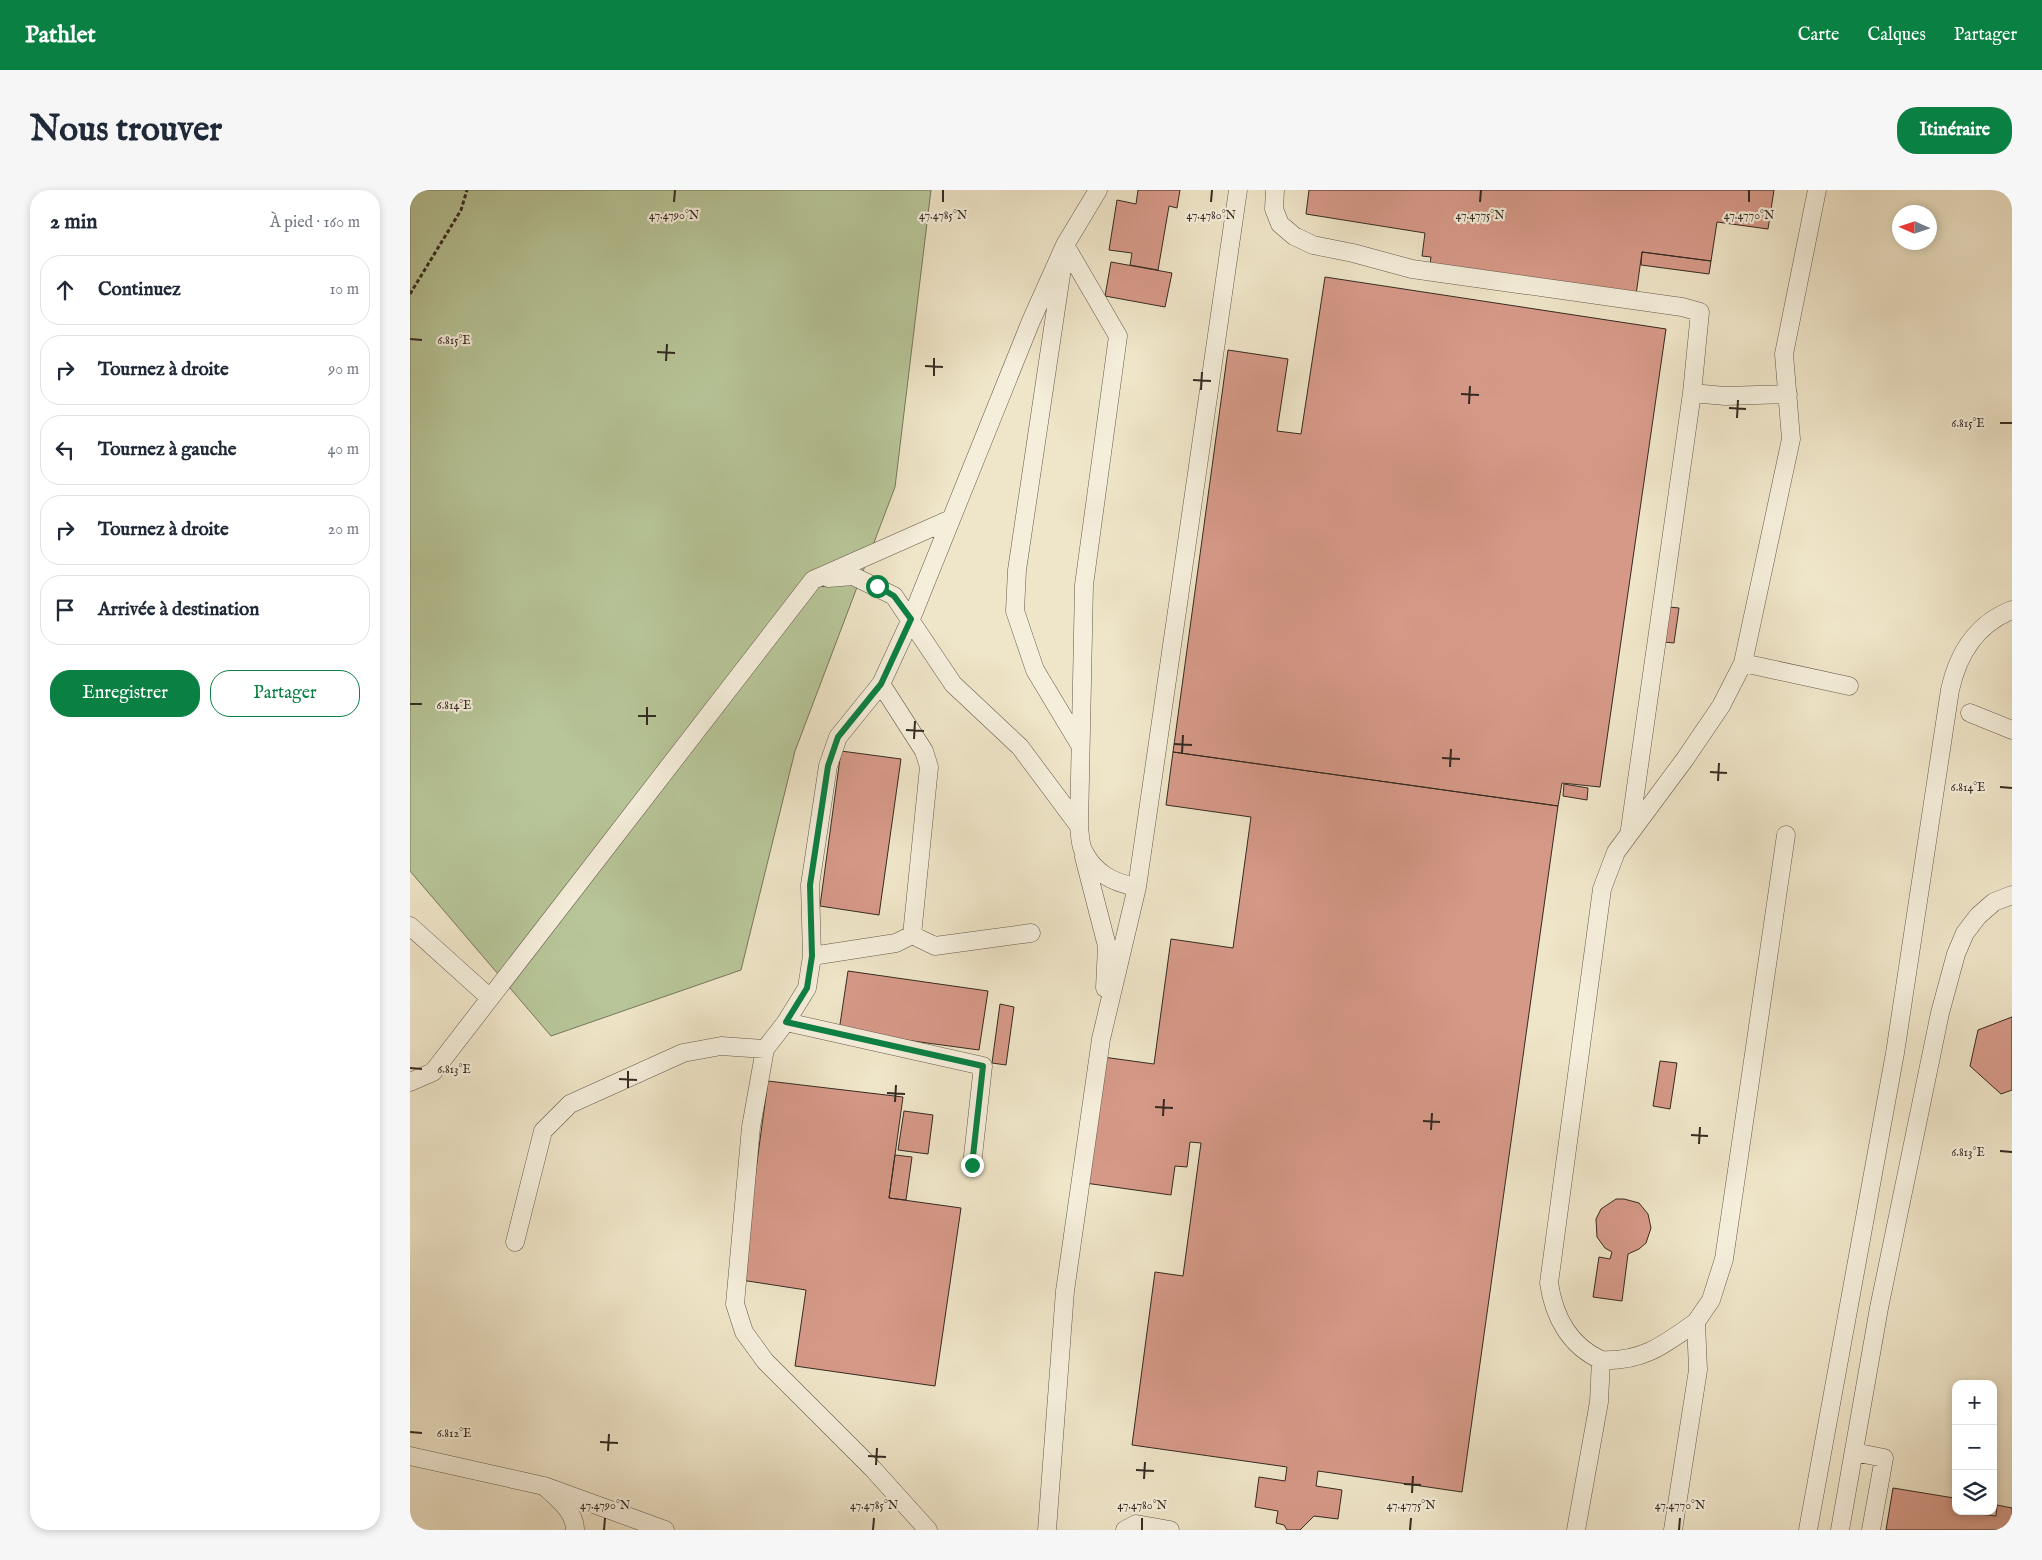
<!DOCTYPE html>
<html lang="fr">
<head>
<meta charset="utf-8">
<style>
	body { margin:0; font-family:"IM FELL English",serif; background:#f6f6f7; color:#1f2937 }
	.controls { position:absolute; right:15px; bottom:15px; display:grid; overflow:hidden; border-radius:10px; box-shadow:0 2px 8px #0003 }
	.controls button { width:45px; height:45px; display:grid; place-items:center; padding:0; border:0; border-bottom:1px solid #e0e1e3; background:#fff; color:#1f2937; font:25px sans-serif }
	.compass { position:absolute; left:1482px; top:15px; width:45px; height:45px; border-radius:50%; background:#fff; box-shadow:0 2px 8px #0003; rotate:273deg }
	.stop { position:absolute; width:15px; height:15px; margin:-11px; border:4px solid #0b8043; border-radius:50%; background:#fff }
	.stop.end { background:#0b8043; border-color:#fff; box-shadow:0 1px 5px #0008 }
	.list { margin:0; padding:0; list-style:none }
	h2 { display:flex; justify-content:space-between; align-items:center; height:65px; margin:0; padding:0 20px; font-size:21px }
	h2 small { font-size:16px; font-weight:400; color:#747a83 }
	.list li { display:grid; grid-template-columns:32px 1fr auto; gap:15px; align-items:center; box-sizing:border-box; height:70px; margin:0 10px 10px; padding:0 10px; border:1px solid #e0e1e3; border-radius:20px }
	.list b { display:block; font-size:19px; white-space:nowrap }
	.list em { font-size:16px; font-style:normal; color:#747a83 }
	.actions { display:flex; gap:10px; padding:15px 20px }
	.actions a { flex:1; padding:11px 0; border:1px solid #0b8043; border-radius:20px; text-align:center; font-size:18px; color:#0b8043 }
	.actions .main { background:#0b8043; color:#fff }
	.icon { flex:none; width:28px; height:28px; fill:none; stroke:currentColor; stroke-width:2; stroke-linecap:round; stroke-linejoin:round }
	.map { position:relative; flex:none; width:1602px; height:1340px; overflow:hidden; border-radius:20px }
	header { display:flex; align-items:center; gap:30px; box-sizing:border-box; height:70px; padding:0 25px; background:#0b8043; color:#fff }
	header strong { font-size:24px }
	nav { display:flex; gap:28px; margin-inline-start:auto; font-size:18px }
	.intro { display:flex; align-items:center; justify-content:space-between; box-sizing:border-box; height:120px; padding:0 30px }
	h1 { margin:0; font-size:35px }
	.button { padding:12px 22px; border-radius:20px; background:#0b8043; color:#fff; font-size:18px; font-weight:700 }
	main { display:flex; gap:30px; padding:0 30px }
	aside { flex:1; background:#fff; border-radius:20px; box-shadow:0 2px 8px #0003 }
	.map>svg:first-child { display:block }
	.green { fill:#b7c598; stroke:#76785d }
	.building { fill:#d69988; stroke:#352a22 }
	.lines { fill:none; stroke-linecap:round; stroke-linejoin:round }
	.service-casing { stroke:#64594c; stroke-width:19 }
	.path { stroke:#352a22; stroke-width:3; stroke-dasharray:4 2.5; stroke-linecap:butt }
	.service { stroke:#f5eedb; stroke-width:18 }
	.route { stroke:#0b8043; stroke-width:6 }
	.ticks { fill:none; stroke:#352a22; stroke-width:2 }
	.ticks-label { font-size:12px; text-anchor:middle; fill:#352a22; stroke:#f5eedb; stroke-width:4.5; stroke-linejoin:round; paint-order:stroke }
</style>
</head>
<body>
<header>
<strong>Pathlet</strong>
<nav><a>Carte</a><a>Calques</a><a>Partager</a></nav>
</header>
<div class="intro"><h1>Nous trouver</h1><a class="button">Itinéraire</a></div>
<main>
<aside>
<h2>2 min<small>À pied · 160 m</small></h2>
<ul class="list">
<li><svg class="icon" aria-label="ahead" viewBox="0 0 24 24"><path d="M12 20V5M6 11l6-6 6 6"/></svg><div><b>Continuez</b></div><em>10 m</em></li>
<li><svg class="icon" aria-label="right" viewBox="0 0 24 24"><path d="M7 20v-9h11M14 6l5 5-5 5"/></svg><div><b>Tournez à droite</b></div><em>90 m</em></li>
<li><svg class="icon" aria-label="left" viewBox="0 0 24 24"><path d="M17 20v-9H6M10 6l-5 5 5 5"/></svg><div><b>Tournez à gauche</b></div><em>40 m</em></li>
<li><svg class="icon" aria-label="right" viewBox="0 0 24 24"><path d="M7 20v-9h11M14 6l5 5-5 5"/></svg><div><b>Tournez à droite</b></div><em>20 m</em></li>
<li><svg class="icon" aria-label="arrive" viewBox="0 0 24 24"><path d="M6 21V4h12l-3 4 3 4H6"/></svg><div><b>Arrivée à destination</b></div></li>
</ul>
<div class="actions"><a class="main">Enregistrer</a><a>Partager</a></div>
</aside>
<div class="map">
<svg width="1602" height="1340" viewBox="0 0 1602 1340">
	<rect width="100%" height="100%" fill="#efe5c8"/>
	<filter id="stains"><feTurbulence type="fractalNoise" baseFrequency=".004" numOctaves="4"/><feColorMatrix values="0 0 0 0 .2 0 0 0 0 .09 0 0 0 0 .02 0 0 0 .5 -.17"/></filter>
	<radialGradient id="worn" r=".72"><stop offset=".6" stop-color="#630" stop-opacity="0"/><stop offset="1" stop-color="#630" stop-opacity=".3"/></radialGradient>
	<path class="green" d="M0,0H521L485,297L385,561L331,780L141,846L0,681Z"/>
	<path class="building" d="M728,0H770L767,18L759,16L748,80L720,75L722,63L699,60L707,10L726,14Z
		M899,0H1364L1358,39L1307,32L1301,71L1232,62L1226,105L1020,74L1021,67L1012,66L1015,43L896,24Z
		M1232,62L1301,71L1299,84L1231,75Z
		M701,72L762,83L755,117L695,106Z
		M915,87L1256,139L1190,597L1152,593L1148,616L763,562L818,160L878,169L867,241L891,244Z
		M1259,417L1269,418L1264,453L1254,452Z
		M431,561L491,569L469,725L410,716Z
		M763,562L1148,616L1052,1302L908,1281L906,1296L932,1300L928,1329L904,1326L890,1340H877L874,1335L866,1333L868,1321L845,1317L849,1287L875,1291L877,1277L722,1255L745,1082L773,1086L791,953L780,952L777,977L765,976L761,1005L675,993L693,867L744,874L761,749L823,758L841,627L756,615Z
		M1154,594L1178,598L1177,610L1153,606Z
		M438,781L578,801L569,860L429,841Z
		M590,814L604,817L596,875L582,873Z
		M1602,827V900L1591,904L1560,876L1568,840Z
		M1250,871L1267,873L1260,919L1243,916Z
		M358,891L493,907L479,1008L551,1018L525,1196L385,1176L396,1100L331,1090Z
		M494,921L523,925L518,964L488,960Z
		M485,965L502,967L496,1010L479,1008Z
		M1206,1009H1214L1229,1013L1238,1024L1241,1038L1236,1053L1229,1059L1218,1064L1212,1111L1183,1107L1189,1067L1200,1069L1202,1062L1195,1058L1187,1047L1186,1029L1191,1019Z
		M1483,1298L1544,1308L1543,1318L1546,1319V1321L1586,1326L1587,1315L1602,1318V1340H1476Z"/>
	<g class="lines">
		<defs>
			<path id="service" d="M865,0L864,19L870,34L884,46L903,55L943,63L1002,79L1272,117L1290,122L1282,203
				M655,55L708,146L674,395L669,636C670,644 670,654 673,660C684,683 703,693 727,697
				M652,78L607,380L605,421L625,480L670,555
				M418,388L443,386L484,406L543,494L610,557L669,636
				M1333,473L1381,249L1374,164L1407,0
				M471,494L514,561L519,577L502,745L486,753L402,766L400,695L418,576L428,547L471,494L501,429L621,131L655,55L688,0
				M1560,523L1602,540
				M1220,639L1282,203L1315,206L1378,204
				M674,667L697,756L695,798
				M0,736L80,808
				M502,745L525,756L621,743
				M402,766L397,798L376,832L355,859L341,937L325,1114L334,1142L355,1171L463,1279L518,1340
				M376,832L573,876L562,975
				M0,892L23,882L403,390L541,329
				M105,1052L133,941L160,914L273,863L311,856L355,859
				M1286,1132L1301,1110L1314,1069L1376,645
				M1191,1170C1232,1172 1254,1155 1286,1132L1288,1180L1263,1340
				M1444,1262L1474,1268L1461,1340
				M0,1266L134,1296
				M165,1340C165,1321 147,1308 134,1296L255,1340
				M637,1340L655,1101L691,849L727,697L828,0
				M715,1340L726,1334L760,1340
				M1166,1340L1189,1212L1191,1170C1160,1156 1144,1127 1139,1093L1192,699L1206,662L1275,569L1311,516L1333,473L1439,496
				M1398,1340L1485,863L1540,500C1548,464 1566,434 1602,420
				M1430,1340L1469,1118L1530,823L1546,764L1555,743L1568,726L1584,712L1602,705"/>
		</defs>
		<use href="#service" class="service-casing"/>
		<path class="path" d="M0,104L51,20L57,0"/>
		<use href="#service" class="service"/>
	</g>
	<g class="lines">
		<path class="route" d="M467,396L484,406L501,429L471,494L428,547L418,576L400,695L402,766L397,798L376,832L573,876L562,975"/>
	</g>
	<path class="ticks" d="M264,12L265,0M533,12V0M801,12L802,0M1070,12L1071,0M1339,12V0M0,149L12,150M247,162L265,163M256,171L257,154M515,176L533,177M524,186V168M783,190L801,191M791,200L792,182M1051,204L1069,205M1059,214L1060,196M1319,218L1336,219M1327,228L1328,210M1590,233H1602M0,514H12M228,526H246M237,535V517M496,540L514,541M504,549L505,531M764,554L782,555M772,563L773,545M1032,568L1050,569M1040,577L1041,559M1300,582L1317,583M1308,591L1309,573M1590,597L1602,598M0,878L12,879M209,889L227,890M218,898V881M477,903L495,904M485,912L486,895M745,917L763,918M753,926L754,909M1013,931L1030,932M1021,940L1022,923M1281,945L1298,946M1289,954L1290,937M1590,961L1602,962M0,1242L12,1243M190,1252L208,1253M198,1261L199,1244M458,1266L476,1267M466,1275L467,1258M726,1280L744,1281M734,1289L735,1272M994,1294L1011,1295M1002,1303L1003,1286M194,1340L195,1328M463,1340L464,1328M732,1340V1328M1000,1340L1001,1328M1269,1340L1270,1328"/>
	<g class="ticks-label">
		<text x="264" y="29">47.4790°N</text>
		<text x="533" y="29">47.4785°N</text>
		<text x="801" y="29">47.4780°N</text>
		<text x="1070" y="29">47.4775°N</text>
		<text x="1339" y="29">47.4770°N</text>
		<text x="44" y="154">6.815°E</text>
		<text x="1558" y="237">6.815°E</text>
		<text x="44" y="519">6.814°E</text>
		<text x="1558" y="601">6.814°E</text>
		<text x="44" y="883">6.813°E</text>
		<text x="1558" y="966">6.813°E</text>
		<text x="44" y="1247">6.812°E</text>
		<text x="195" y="1319">47.4790°N</text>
		<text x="464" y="1319">47.4785°N</text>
		<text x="732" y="1319">47.4780°N</text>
		<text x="1001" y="1319">47.4775°N</text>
		<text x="1270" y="1319">47.4770°N</text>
	</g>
	<rect width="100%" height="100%" filter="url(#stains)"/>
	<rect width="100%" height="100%" fill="url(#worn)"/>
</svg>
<div class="controls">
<button>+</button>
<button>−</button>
<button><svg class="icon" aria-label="layers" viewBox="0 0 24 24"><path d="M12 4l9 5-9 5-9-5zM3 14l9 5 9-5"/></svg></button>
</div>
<svg class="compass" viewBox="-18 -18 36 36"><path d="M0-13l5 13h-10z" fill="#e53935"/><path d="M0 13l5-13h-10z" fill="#747a83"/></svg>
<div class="stop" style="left:467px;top:396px"></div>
<div class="stop end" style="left:562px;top:975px"></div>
</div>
</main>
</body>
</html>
